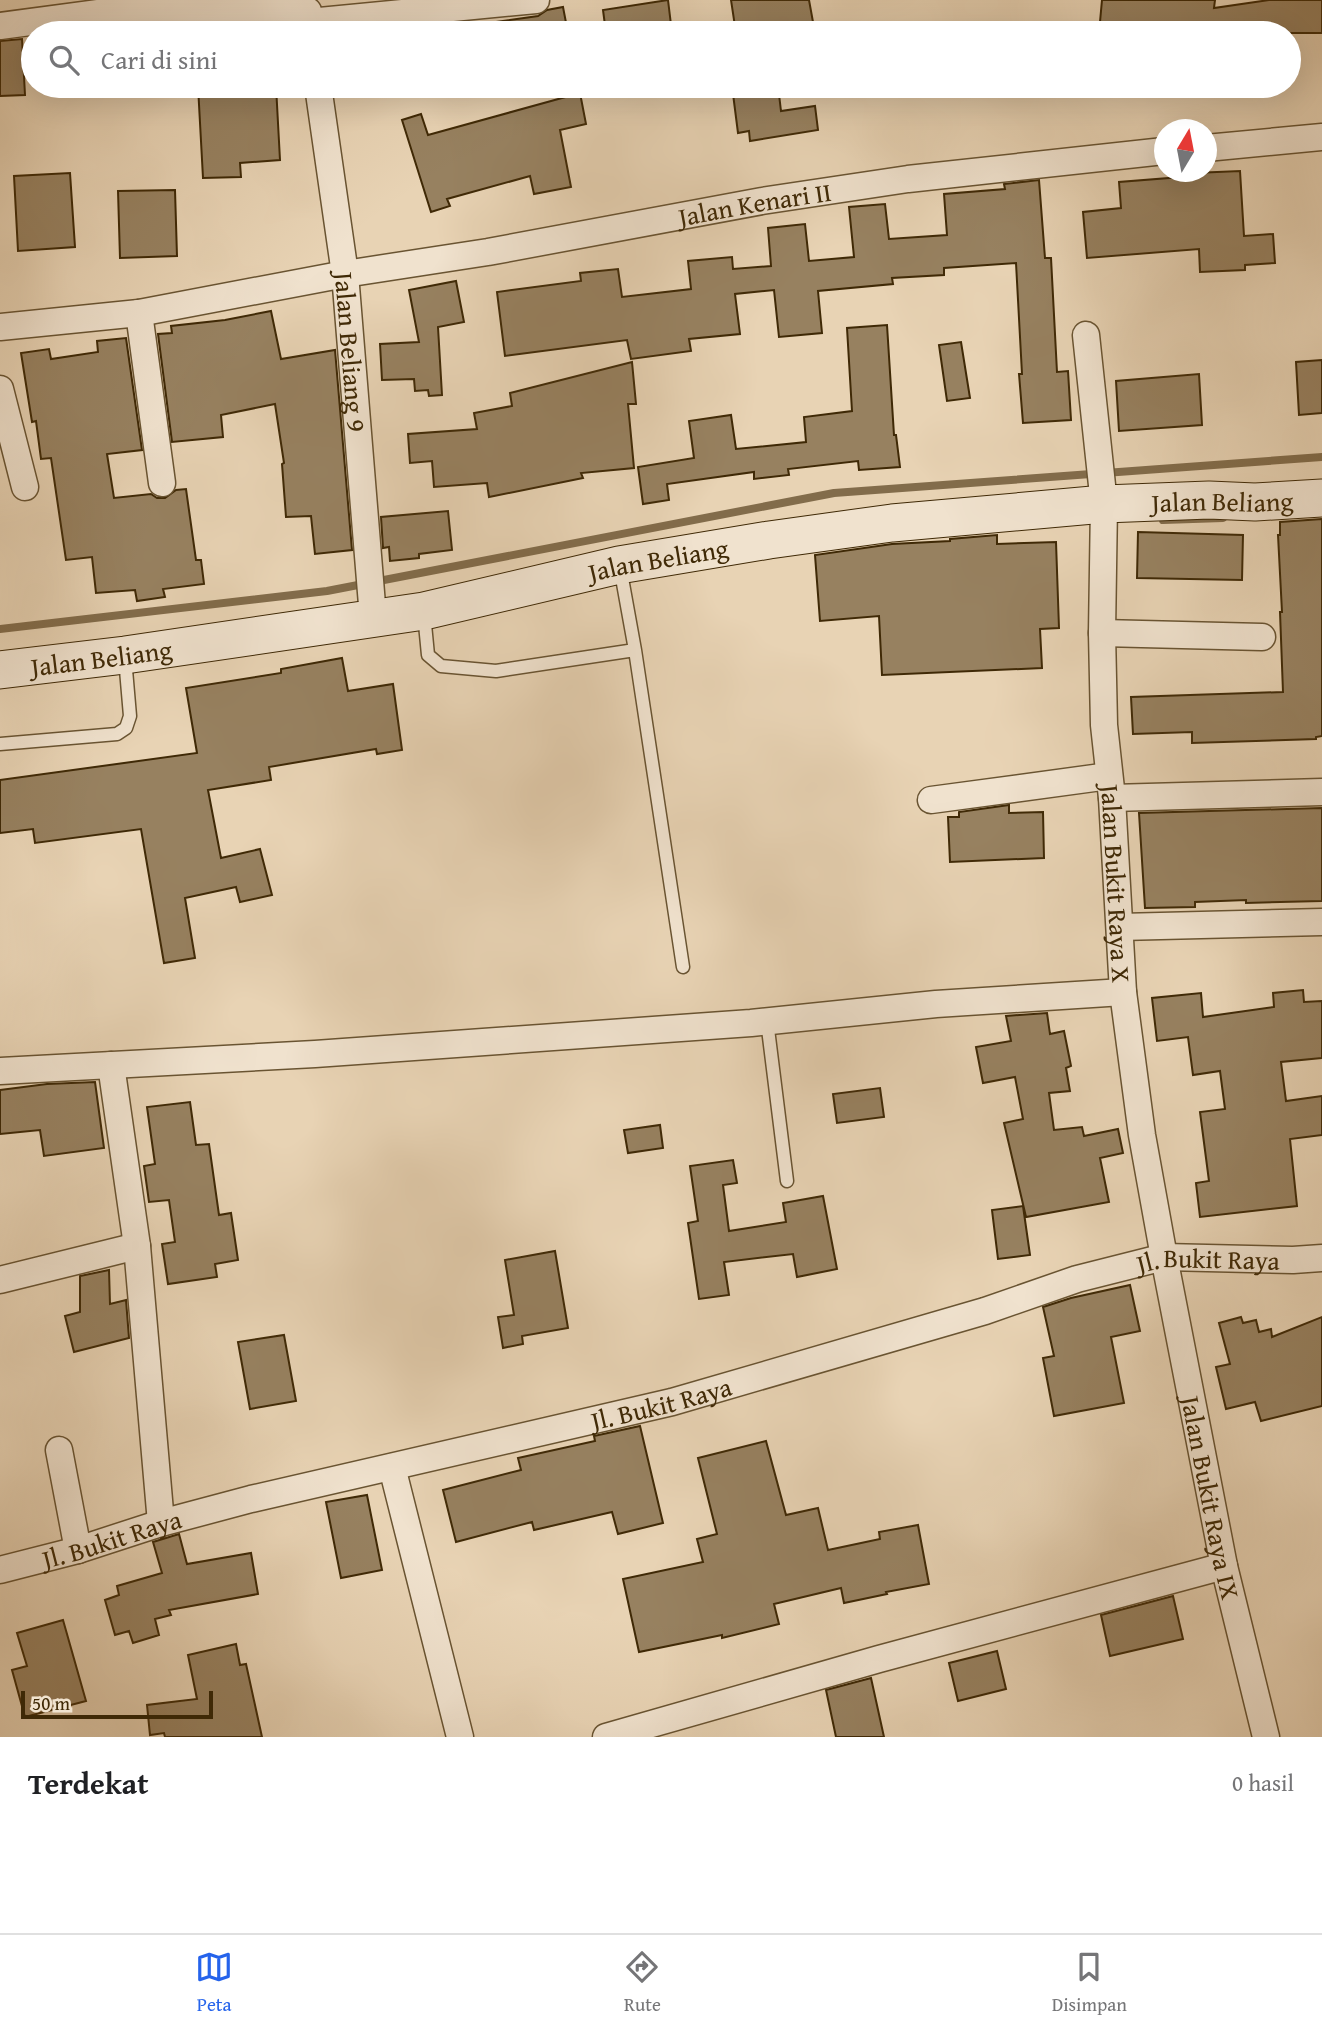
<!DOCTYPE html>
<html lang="id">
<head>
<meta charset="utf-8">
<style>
	body { margin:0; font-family:"Gentium Book Plus",serif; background:#f6f6f6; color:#202124 }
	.compass { position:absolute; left:1154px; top:119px; width:63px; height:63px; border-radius:50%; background:#fff; box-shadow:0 7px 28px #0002; rotate:10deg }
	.scale { position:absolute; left:21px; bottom:18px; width:192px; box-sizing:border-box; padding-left:7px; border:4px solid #3f2906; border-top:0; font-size:19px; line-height:24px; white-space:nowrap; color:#3f2906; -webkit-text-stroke:5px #f0e2ce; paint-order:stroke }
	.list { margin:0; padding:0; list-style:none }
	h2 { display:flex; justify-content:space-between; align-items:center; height:91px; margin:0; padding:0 28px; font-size:30px }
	h2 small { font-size:23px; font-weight:400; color:#757577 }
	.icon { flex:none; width:38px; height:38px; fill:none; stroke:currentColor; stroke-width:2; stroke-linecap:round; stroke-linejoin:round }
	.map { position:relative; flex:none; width:1322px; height:1737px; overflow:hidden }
	.search { position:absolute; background:#fff; box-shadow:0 7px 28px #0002; left:21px; right:21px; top:21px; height:77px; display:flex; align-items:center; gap:18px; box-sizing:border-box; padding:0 24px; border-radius:38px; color:#757577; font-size:26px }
	.sheet { height:196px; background:#fff }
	nav { display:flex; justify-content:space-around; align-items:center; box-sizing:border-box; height:98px; border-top:2px solid #e0e0e0; background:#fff; font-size:19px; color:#757577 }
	nav a { display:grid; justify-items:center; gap:4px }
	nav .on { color:#2563eb }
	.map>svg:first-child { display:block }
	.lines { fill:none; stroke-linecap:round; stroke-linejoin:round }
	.stream { stroke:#826c4b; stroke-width:8 }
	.building { fill:#978160; stroke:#3f2906; stroke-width:2 }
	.lane-casing { stroke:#695432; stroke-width:15 }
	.street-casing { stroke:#695432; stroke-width:29 }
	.secondary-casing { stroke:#3f2906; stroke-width:39 }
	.lane { stroke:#f0e2ce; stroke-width:12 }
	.street { stroke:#f0e2ce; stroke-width:26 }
	.secondary { stroke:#f0e2ce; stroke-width:37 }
	.labels { text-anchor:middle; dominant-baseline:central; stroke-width:5; stroke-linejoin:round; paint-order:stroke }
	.street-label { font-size:26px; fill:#3f2906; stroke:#f0e2ce }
</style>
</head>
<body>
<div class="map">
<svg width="1322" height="1737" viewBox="0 0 1322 1737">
	<rect width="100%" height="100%" fill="#e8d3b4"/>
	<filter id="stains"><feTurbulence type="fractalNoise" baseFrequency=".00286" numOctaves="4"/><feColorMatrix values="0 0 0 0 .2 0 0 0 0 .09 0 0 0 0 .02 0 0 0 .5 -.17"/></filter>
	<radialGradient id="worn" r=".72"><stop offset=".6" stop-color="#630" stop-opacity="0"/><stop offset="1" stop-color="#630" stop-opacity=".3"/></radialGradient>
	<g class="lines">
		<path class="stream" d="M1163,520L1223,518
			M0,629L327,591L834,493L1322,457"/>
	</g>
	<path class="building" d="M668,0L672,33H606L603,10Z
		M731,0H809L813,22L766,29V33H736Z
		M1102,0H1215L1214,8L1269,0H1322V33H1099Z
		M563,7L568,33H482L481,24L538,16L547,10Z
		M477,22L479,33H400V29Z
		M231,25L283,26V33H230Z
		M22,39L25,95L0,96V41Z
		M198,86H276L280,160L240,163L241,177L203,178Z
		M732,86H778L781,111L815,106L818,130L750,141L749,131L738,133Z
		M580,93L586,124L560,130L571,187L534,194L530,176L447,199L450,206L431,212L402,120L421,114L428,135Z
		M1240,171L1244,236L1273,234L1275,263L1245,265V270L1200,272L1199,249L1087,258L1083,212L1121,208L1119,182L1194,176V173Z
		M70,173L75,247L18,251L14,176Z
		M1039,180L1045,258H1051L1057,372L1068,371L1071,420L1023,423L1019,374H1022L1016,263L944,268V275L892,278L893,284L818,291L822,333L779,337L774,290L735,294L740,334L689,339L691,351L631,359L627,340L505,356L497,292L581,281L580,273L618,269L622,297L691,289L688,261L732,257L733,269L771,266L768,228L805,224L809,261L854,257L849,207L885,204L889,239L947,235L944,194L1005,189L1004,184Z
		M175,190L177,256L120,258L118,191Z
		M456,281L464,322L438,327L442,395L429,396L428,390L415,391L414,379L382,380L380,344L419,342L409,290Z
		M271,311L281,359L335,350L352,550L315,554L311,516L286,517L282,464L284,463L275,404L221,415L223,437L172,442L158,334L172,333L171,326L225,320Z
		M887,325L894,435H896L900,467L859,470L858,461L788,469L789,475L754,479V472L667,484L669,500L643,504L638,467L694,458L689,421L731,415L736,449L806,442L804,417L852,411L847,328Z
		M126,338L142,450L107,454L114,498L151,494L157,498H165L176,490L186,489L196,560H201L204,584L163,589L165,597L137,601L135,590L96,593L92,557L66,560L51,458L41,459L36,421L32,422L21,353L49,349L51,359L98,352L97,341Z
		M961,342L970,398L947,401L939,345Z
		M1322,360V413L1299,415L1296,362Z
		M632,362L636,404H628L634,468L581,473L583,478L489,497L487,483L434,487L432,461L410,463L408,434L477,429L474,413L512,406L510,393Z
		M1199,374L1202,425L1119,431L1116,381Z
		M448,511L452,550L419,554V558L390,561L389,547L383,548L381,517Z
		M1322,519V736L1316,737V739L1192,743V732L1133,734L1131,697L1283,692L1280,612H1282L1278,535H1280V522Z
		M1138,532L1243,535L1242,580L1137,578Z
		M997,535V544L1056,542L1059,628L1040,629L1042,668L882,675L879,616L820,621L815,555L892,544L950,541V539Z
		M342,658L348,691L393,684L402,750L377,754L376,749L269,767L271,780L208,790L221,858L260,849L272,895L240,902L236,887L185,898L195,958L164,963L141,829L35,843L33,829L0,833V780L197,753L186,688L281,673V669Z
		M1009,805V813L1043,812L1044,858L950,862L948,817H959V812Z
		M1322,808V901L1246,903V900L1195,902V907L1145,908L1139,813Z
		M1303,990L1304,1002L1322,1001V1058L1281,1062L1286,1101L1322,1096V1135L1290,1139L1297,1206L1200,1217L1196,1183L1209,1181L1200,1112L1225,1109L1220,1071L1193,1075L1188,1037L1157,1041L1152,998L1201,993L1203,1017L1274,1007L1273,993Z
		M1047,1013L1050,1034L1064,1031L1071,1066L1066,1068L1070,1091L1049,1093L1054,1130L1082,1127L1084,1136L1118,1129L1123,1153L1100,1158L1109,1202L1026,1217L1004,1123L1023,1119L1015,1077L983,1083L976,1047L1011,1041L1006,1016Z
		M95,1082L104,1148L44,1156L40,1130L0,1134V1090L47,1084Z
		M880,1088L884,1117L837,1123L833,1094Z
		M190,1102L196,1145L209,1144L219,1215L231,1213L238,1260L215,1264L217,1277L168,1284L162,1244L175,1242L169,1200L149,1202L144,1166L155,1164L147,1107Z
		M660,1125L663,1148L628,1153L624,1130Z
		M733,1160L737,1183L723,1185L729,1231L786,1222L783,1203L823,1196L837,1269L797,1277L793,1254L724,1262L729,1295L699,1299L688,1223L698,1221L690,1166Z
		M1023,1206L1030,1255L998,1259L992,1210Z
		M555,1251L568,1328L522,1336L523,1344L503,1348L498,1317L514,1315L505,1260Z
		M109,1270L110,1304L126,1300L129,1338L74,1352L65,1316L80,1312V1276Z
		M1130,1285L1140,1331L1111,1337L1124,1403L1054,1416L1043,1358L1054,1356L1043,1307L1071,1298Z
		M1241,1317L1243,1323L1256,1320L1259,1332L1271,1329L1272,1337L1322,1317V1406L1261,1421L1255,1402L1226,1409L1216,1367L1230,1364L1219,1323Z
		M284,1335L296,1401L250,1409L238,1342Z
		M640,1426L663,1523L618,1534L612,1512L534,1530L532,1522L456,1542L443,1490L521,1470L518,1458L595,1441L594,1436Z
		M766,1441L786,1515L818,1508L828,1550L880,1539L879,1532L918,1525L929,1584L886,1592L887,1594L844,1603L841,1588L774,1604L779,1624L722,1638V1635L639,1652L623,1579L703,1562L697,1539L717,1534L698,1458Z
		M367,1495L382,1570L341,1578L326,1502Z
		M179,1534L187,1564L251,1553L258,1594L169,1610L171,1615L155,1619L159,1635L133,1643L129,1631L115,1635L105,1600L119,1595L117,1586L162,1573L153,1542Z
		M1173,1596L1183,1639L1110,1656L1101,1615Z
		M63,1620L86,1701L25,1717L12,1670L27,1666L17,1633Z
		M236,1644L240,1665L246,1664L262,1737H165L164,1733L150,1735L147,1705L197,1699L188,1655Z
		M997,1651L1006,1689L958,1701L949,1663Z
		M871,1678L884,1737H836L826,1690Z"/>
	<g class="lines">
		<defs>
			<path id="lane" d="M424,614L428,655L441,666L496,671L635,650L620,567
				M635,650L683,967
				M0,744L117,734L126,728L130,716L125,658
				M767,1021L787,1181"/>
			<g id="street">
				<path d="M309,22L536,0"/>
				<path d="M0,26L135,8L308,11"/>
				<path id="s1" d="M318,86L345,274L373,617"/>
				<path d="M1206,148L1322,137"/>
				<path d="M139,313L162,483"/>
				<path id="s2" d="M0,327L139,313L345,274L488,252L762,201L908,179L1164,151"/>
				<path id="s3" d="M1086,335L1104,504L1102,633L1104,725L1112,798L1123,992L1142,1135L1164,1257L1224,1566L1266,1737"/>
				<path d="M0,389L25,487"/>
				<path d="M1102,633L1262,637"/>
				<path d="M1112,798L1322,792"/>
				<path d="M931,800L1109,776"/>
				<path d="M1120,927L1322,922"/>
				<path d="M111,1065L137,1246L161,1523"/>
				<path d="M0,1071L315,1054L751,1023L936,1004L1123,992"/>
				<path d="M0,1280L137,1246"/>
				<path d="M59,1450L78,1550"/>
				<path d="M392,1467L460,1737"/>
				<path id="s4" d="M0,1570L78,1550L161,1523L251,1499L672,1402L985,1311L1077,1279L1164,1257L1293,1260L1322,1258"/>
				<path d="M606,1737L879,1659L1224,1566"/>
			</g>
			<g id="secondary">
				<path id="s5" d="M0,670L125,655L424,611L619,565L769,540L892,523L1104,504L1209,500L1255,502L1322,498"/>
			</g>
		</defs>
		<use href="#lane" class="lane-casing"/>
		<use href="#street" class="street-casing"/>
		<use href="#secondary" class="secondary-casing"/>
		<use href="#lane" class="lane"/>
		<use href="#street" class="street"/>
		<use href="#secondary" class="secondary"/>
	</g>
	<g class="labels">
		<g class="street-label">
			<text stroke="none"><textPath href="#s2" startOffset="765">Jalan Kenari II</textPath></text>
			<text stroke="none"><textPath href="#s1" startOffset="268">Jalan Beliang 9</textPath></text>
			<text stroke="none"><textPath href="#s5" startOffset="1236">Jalan Beliang</textPath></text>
			<text stroke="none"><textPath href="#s5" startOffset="668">Jalan Beliang</textPath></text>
			<text stroke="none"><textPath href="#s5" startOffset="102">Jalan Beliang</textPath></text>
			<text stroke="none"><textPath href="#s3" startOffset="550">Jalan Bukit Raya X</textPath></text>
			<text stroke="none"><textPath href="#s4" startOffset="1250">Jl. Bukit Raya</textPath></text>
			<text stroke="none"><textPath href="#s4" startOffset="682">Jl. Bukit Raya</textPath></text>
			<text stroke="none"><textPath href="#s3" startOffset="1172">Jalan Bukit Raya IX</textPath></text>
			<text stroke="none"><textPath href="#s4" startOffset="116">Jl. Bukit Raya</textPath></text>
		</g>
	</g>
	<rect width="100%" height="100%" filter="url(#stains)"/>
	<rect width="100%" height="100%" fill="url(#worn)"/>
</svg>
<svg class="compass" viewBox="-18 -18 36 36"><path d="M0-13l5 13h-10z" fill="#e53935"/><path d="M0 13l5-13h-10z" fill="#757577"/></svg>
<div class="scale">50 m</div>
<div class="search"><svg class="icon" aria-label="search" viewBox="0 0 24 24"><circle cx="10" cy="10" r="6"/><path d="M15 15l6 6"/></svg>Cari di sini</div>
</div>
<section class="sheet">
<h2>Terdekat<small>0 hasil</small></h2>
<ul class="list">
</ul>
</section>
<nav>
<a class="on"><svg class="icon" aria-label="map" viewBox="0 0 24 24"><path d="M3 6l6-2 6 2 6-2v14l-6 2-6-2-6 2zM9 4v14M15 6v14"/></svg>Peta</a>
<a><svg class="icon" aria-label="directions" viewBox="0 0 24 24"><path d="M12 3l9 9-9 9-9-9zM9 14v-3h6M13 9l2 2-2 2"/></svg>Rute</a>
<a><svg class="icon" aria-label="saved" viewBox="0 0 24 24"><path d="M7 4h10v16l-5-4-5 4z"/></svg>Disimpan</a>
</nav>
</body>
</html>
